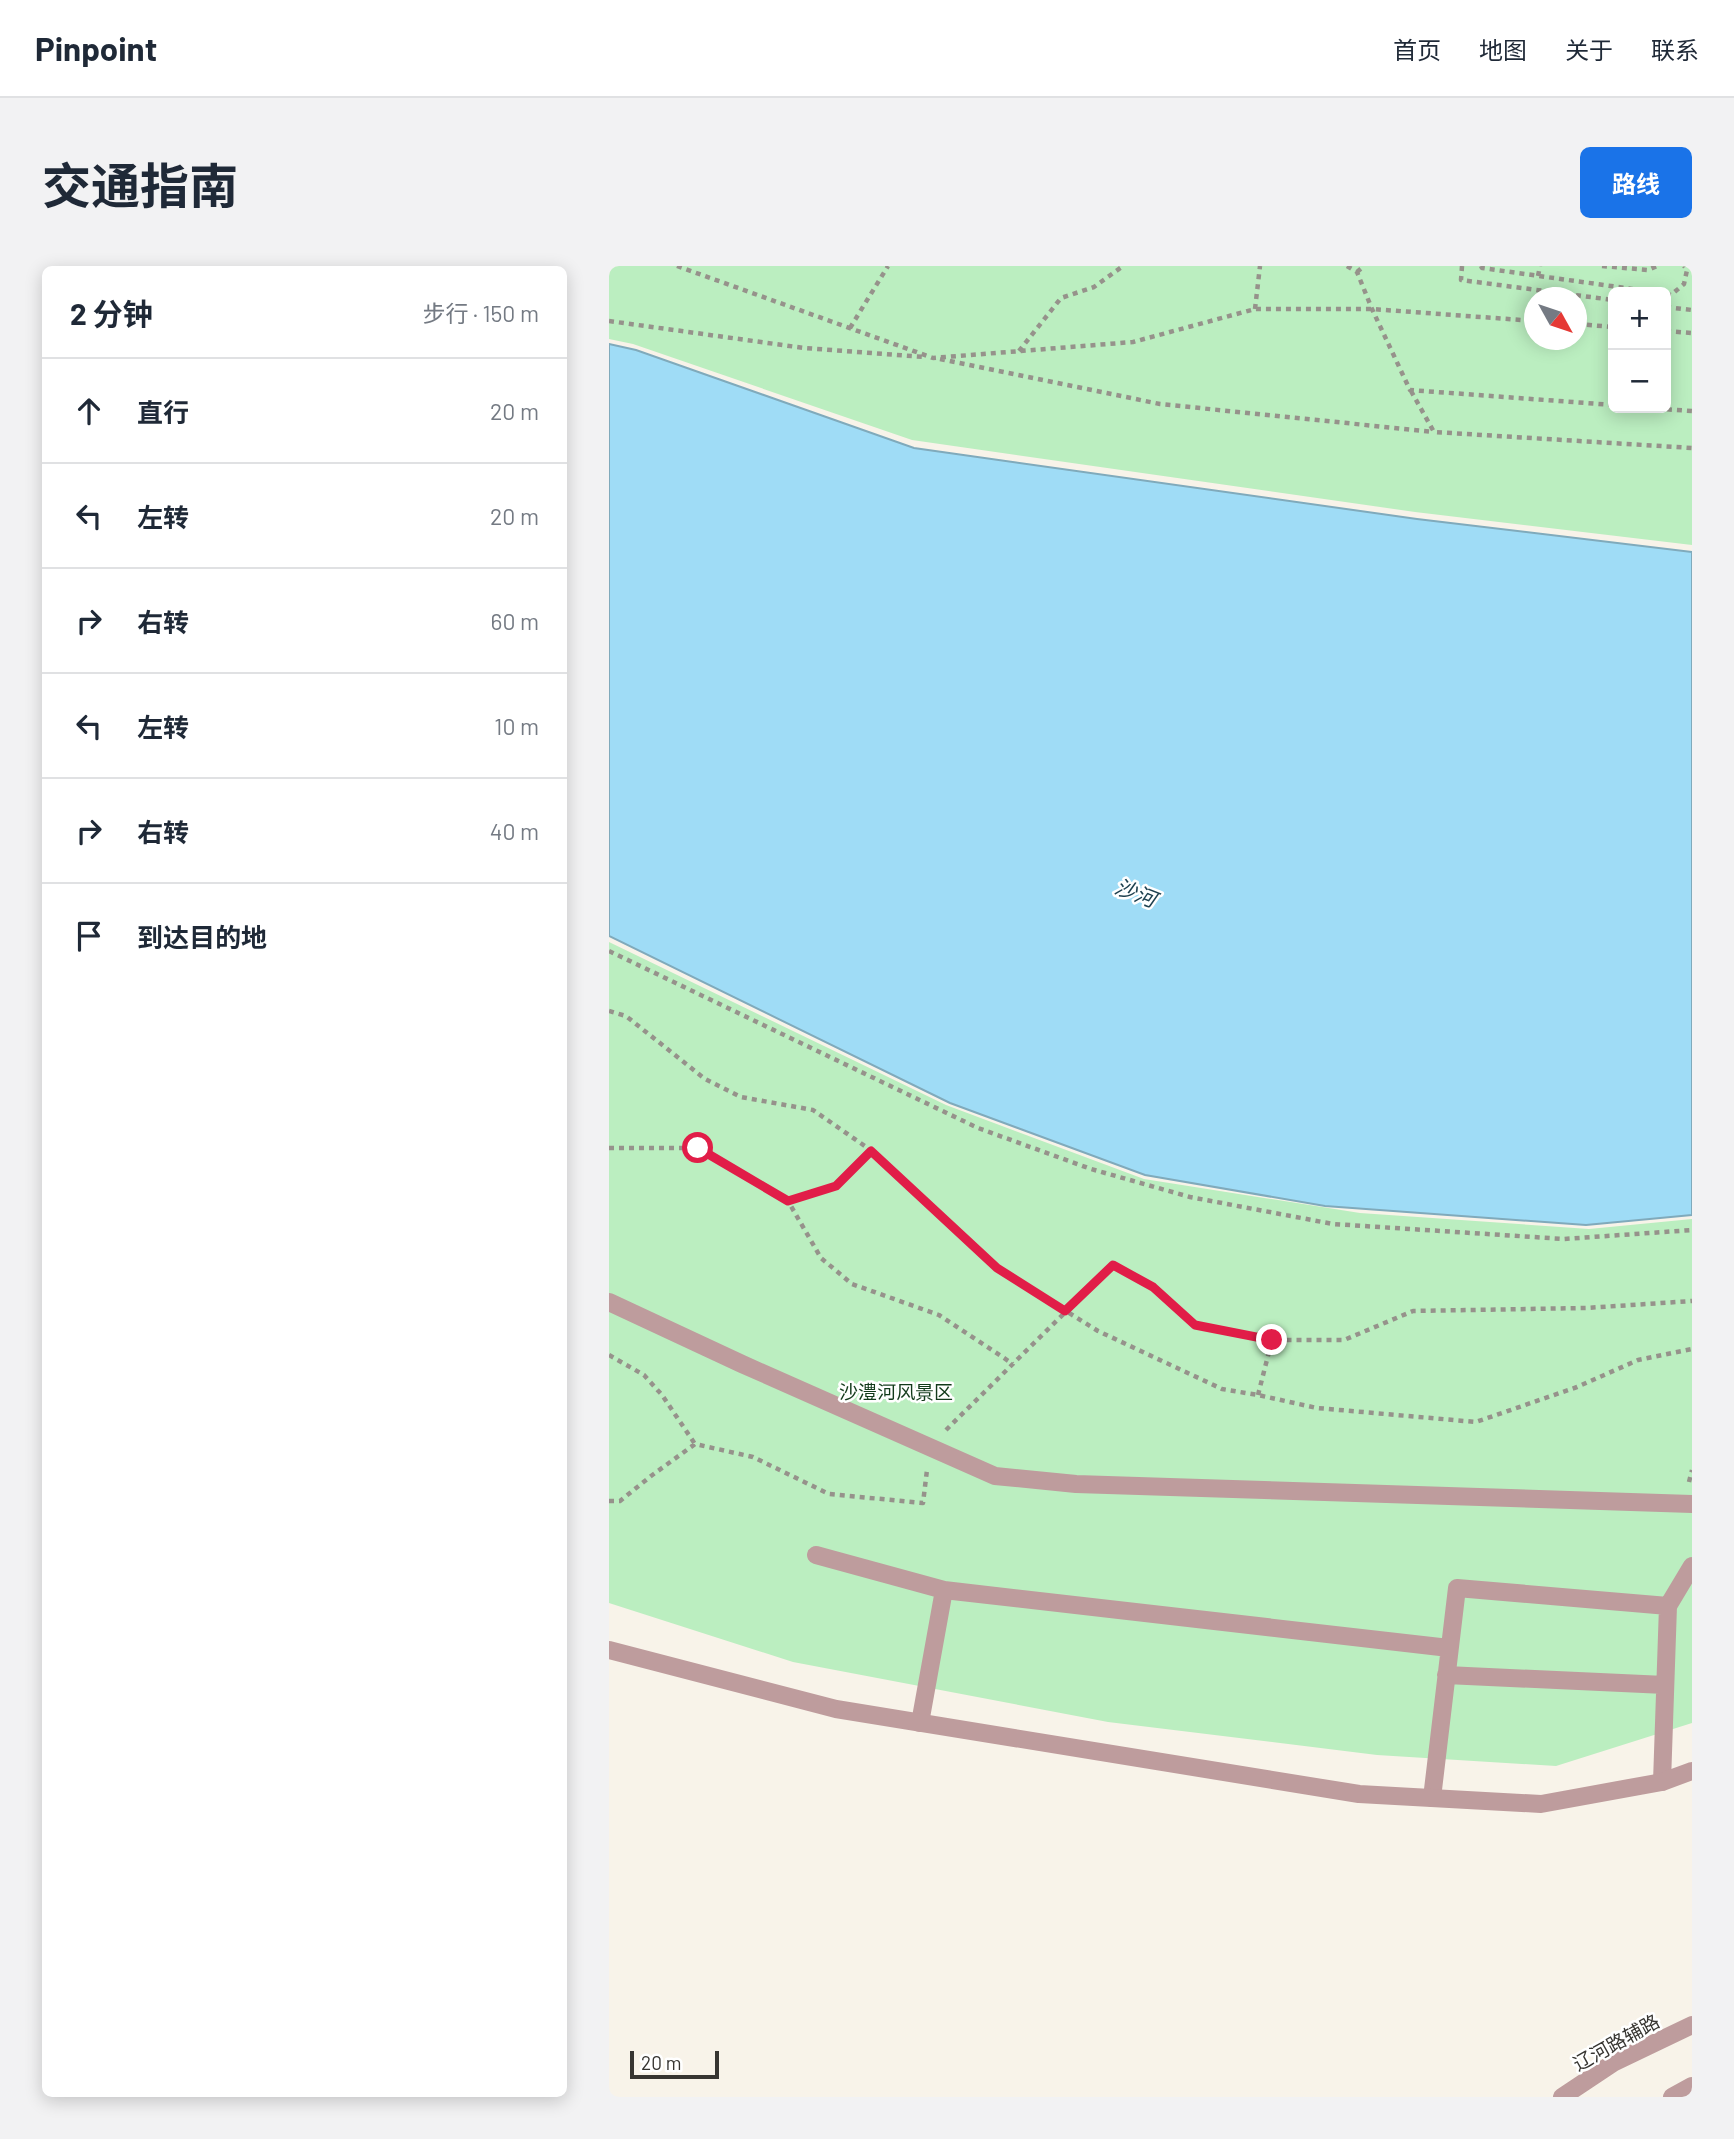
<!DOCTYPE html>
<html lang="zh">
<head>
<meta charset="utf-8">
<style>
	body { margin:0; font-family:Barlow,"Noto Sans SC",sans-serif; background:#f2f2f3; color:#1f2937 }
	.controls { position:absolute; right:21px; top:21px; display:grid; overflow:hidden; border-radius:10px; box-shadow:0 4px 18px #0003 }
	.controls button { width:63px; height:63px; display:grid; place-items:center; padding:0; border:0; border-bottom:2px solid #e0e1e3; background:#fff; color:#1f2937; font:35px sans-serif }
	.compass { position:absolute; left:915px; top:21px; width:63px; height:63px; border-radius:50%; background:#fff; box-shadow:0 4px 18px #0003; rotate:130deg }
	.scale { position:absolute; left:21px; bottom:18px; width:89px; box-sizing:border-box; padding-left:7px; border:4px solid #373531; border-top:0; font-size:19px; line-height:24px; white-space:nowrap; color:#373531; -webkit-text-stroke:5px #fff; paint-order:stroke }
	.stop { position:absolute; width:21px; height:21px; margin:-16px; border:5px solid #e11d48; border-radius:50%; background:#fff }
	.stop.end { background:#e11d48; border-color:#fff; box-shadow:0 2px 7px #0008 }
	.list { margin:0; padding:0; list-style:none }
	h2 { display:flex; justify-content:space-between; align-items:center; height:91px; margin:0; padding:0 28px; font-size:30px }
	h2 small { font-size:23px; font-weight:400; color:#747a83 }
	.list li { display:grid; grid-template-columns:46px 1fr auto; gap:21px; align-items:center; box-sizing:border-box; height:105px; padding:0 28px; border-top:2px solid #e0e1e3 }
	.list b { display:block; font-size:26px; white-space:nowrap }
	.list em { font-size:23px; font-style:normal; color:#747a83 }
	.icon { flex:none; width:38px; height:38px; fill:none; stroke:currentColor; stroke-width:2; stroke-linecap:round; stroke-linejoin:round }
	.map { position:relative; flex:none; width:1083px; height:1831px; overflow:hidden; border-radius:10px }
	header { display:flex; align-items:center; gap:42px; box-sizing:border-box; height:98px; padding:0 35px; background:#fff; border-bottom:2px solid #e0e1e3 }
	header strong { font-size:33px }
	nav { display:flex; gap:38px; margin-inline-start:auto; font-size:24px }
	.intro { display:flex; align-items:center; justify-content:space-between; box-sizing:border-box; height:168px; padding:0 42px }
	h1 { margin:0; font-size:49px }
	.button { padding:18px 32px; border-radius:10px; background:#1a73e8; color:#fff; font-size:24px; font-weight:700 }
	main { display:flex; gap:42px; padding:0 42px }
	aside { flex:1; background:#fff; border-radius:10px; box-shadow:0 4px 18px #0003 }
	.map>svg:first-child { display:block }
	.green { fill:#bbeec0; fill-rule:evenodd }
	.water { fill:#9fdcf6; stroke:#80aabb; stroke-width:2 }
	.lines { fill:none; stroke-linecap:round; stroke-linejoin:round }
	.path { stroke:#96928b; stroke-width:4.5; stroke-dasharray:5 5; stroke-linecap:butt }
	.minor { stroke:#be9c9d; stroke-width:18 }
	.tertiary { stroke:#be9c9d; stroke-width:18 }
	.route { stroke:#e11d48; stroke-width:9 }
	.labels { text-anchor:middle; dominant-baseline:central; stroke-width:5; stroke-linejoin:round; paint-order:stroke }
	.park-label { font-size:19px; fill:#123a1a; stroke:#fff }
	.street-label { font-size:19px; fill:#373531; stroke:#fff }
	.water-label { font-size:21px; font-style:italic; fill:#1e4150; stroke:#fff }
</style>
</head>
<body>
<header>
<strong>Pinpoint</strong>
<nav><a>首页</a><a>地图</a><a>关于</a><a>联系</a></nav>
</header>
<div class="intro"><h1>交通指南</h1><a class="button">路线</a></div>
<main>
<aside>
<h2>2 分钟<small>步行 · 150 m</small></h2>
<ul class="list">
<li><svg class="icon" aria-label="ahead" viewBox="0 0 24 24"><path d="M12 20V5M6 11l6-6 6 6"/></svg><div><b>直行</b></div><em>20 m</em></li>
<li><svg class="icon" aria-label="left" viewBox="0 0 24 24"><path d="M17 20v-9H6M10 6l-5 5 5 5"/></svg><div><b>左转</b></div><em>20 m</em></li>
<li><svg class="icon" aria-label="right" viewBox="0 0 24 24"><path d="M7 20v-9h11M14 6l5 5-5 5"/></svg><div><b>右转</b></div><em>60 m</em></li>
<li><svg class="icon" aria-label="left" viewBox="0 0 24 24"><path d="M17 20v-9H6M10 6l-5 5 5 5"/></svg><div><b>左转</b></div><em>10 m</em></li>
<li><svg class="icon" aria-label="right" viewBox="0 0 24 24"><path d="M7 20v-9h11M14 6l5 5-5 5"/></svg><div><b>右转</b></div><em>40 m</em></li>
<li><svg class="icon" aria-label="arrive" viewBox="0 0 24 24"><path d="M6 21V4h12l-3 4 3 4H6"/></svg><div><b>到达目的地</b></div></li>
</ul>
</aside>
<div class="map">
<svg width="1083" height="1831" viewBox="0 0 1083 1831">
	<rect width="100%" height="100%" fill="#f8f3e9"/>
	<path class="green" d="M0,0H1083V279L806,246L303,174L24,78L0,73ZM1004,26H1057V142H1004ZM926,32H968V74H926Z
		M0,676L337,839L535,913L751,947L980,963L1083,953V1457L947,1500L768,1489L499,1456L184,1396L0,1337Z"/>
	<path class="water" d="M0,78L27,84L305,182L808,253L1083,286V949L977,959L716,940L536,909L341,837L0,670Z"/>
	<g class="lines">
		<path class="path" d="M68,0L324,92L524,76L646,43H763L926,55
			M738,0L748,6L763,43L801,124L1004,139
			M853,0L852,14L1004,34
			M872,0L873,2L1045,26
			M993,0L1039,4L1048,0
			M748,6L755,0
			M929,10L931,0
			M1057,28L1062,29L1075,18L1078,4L1075,0
			M1057,41L1083,44
			M646,43L651,0
			M0,55L195,82L315,91
			M968,58L1004,61
			M241,62L279,0
			M1057,65L1083,67
			M410,85L452,32L485,21L514,0
			M331,93L551,138L825,166
			M802,125L825,166L1083,182
			M1038,142L1083,145
			M0,685L369,862L482,903L581,931L724,958L955,973L1083,964
			M0,745L17,750L96,813L132,831L204,844L263,885L388,1002L489,1065L613,1123L649,1129L708,1142L867,1156L968,1121L1029,1094L1083,1083
			M0,882H89L179,935L212,992L243,1018L330,1049L404,1098
			M179,935L227,920L263,885
			M0,1089L35,1109L53,1129L86,1178
			M649,1129L663,1074
			M337,1164L504,999L544,1021L586,1059L663,1074H735L804,1045L977,1042L1083,1035
			M1080,1216L1083,1204
			M0,1235H11L42,1210L86,1178L144,1191L220,1228L314,1237L318,1204"/>
		<path class="minor" d="M0,1036L133,1098L386,1210L467,1218L1083,1238
			M207,1289L335,1324L840,1382
			M1059,1340L1083,1300
			M837,1409L1056,1419
			M311,1457L335,1324
			M823,1532L848,1322L1059,1340L1053,1516
			M953,1831L1004,1797L1083,1759"/>
		<path class="tertiary" d="M0,1384L227,1443L750,1528L932,1538L1053,1516L1083,1505
			M1063,1831L1083,1820"/>
	</g>
	<g class="lines">
		<path class="route" d="M89,882L179,935L227,920L262,885L388,1002L456,1045L504,999L544,1021L586,1059L663,1074"/>
	</g>
	<g class="labels">
		<g class="park-label">
			<text x="287" y="1125">沙澧河风景区</text>
		</g>
		<g class="street-label">
			<text transform="translate(1007 1776) rotate(-29)">辽河路辅路</text>
		</g>
		<g class="water-label">
			<text transform="translate(527 626) rotate(21)">沙河</text>
		</g>
	</g>
</svg>
<div class="controls">
<button>+</button>
<button>−</button>
</div>
<svg class="compass" viewBox="-18 -18 36 36"><path d="M0-13l5 13h-10z" fill="#e53935"/><path d="M0 13l5-13h-10z" fill="#747a83"/></svg>
<div class="scale">20 m</div>
<div class="stop" style="left:89px;top:882px"></div>
<div class="stop end" style="left:663px;top:1074px"></div>
</div>
</main>
</body>
</html>
